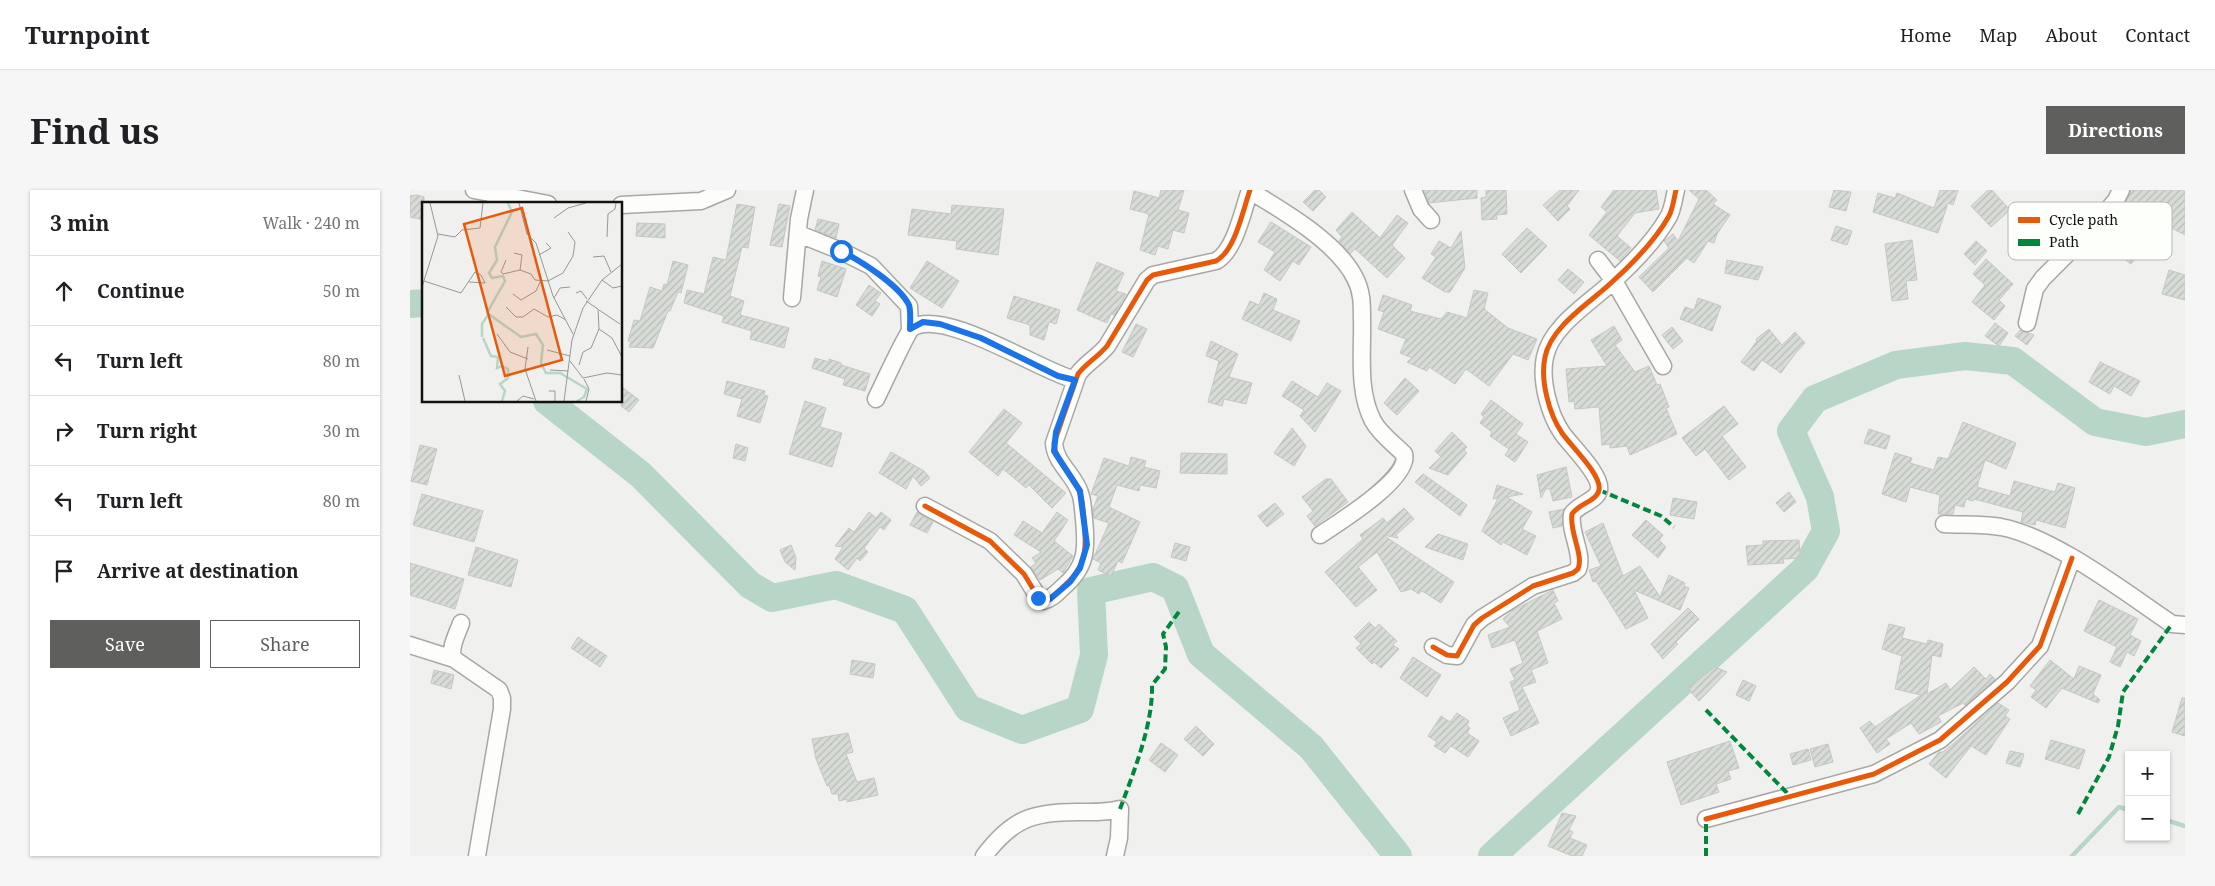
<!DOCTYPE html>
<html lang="en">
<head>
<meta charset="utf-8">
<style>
	body { margin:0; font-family:"Noto Serif",serif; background:#f6f6f6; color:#202124 }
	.controls { position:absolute; right:15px; bottom:15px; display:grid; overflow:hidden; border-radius:0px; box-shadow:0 1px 4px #0004 }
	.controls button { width:45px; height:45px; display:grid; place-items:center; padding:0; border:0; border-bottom:1px solid #e0e0e0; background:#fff; color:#202124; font:25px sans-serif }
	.stop { position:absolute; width:15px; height:15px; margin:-11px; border:4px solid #1a73e8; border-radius:50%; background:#fff }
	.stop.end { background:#1a73e8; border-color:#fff; box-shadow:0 1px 5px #0008 }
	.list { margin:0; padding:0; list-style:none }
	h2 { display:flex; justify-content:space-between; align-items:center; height:65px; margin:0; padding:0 20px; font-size:21px }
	h2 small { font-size:16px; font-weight:400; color:#757577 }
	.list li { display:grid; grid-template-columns:32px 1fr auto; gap:15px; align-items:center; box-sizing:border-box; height:70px; padding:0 20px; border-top:1px solid #e0e0e0 }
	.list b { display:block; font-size:19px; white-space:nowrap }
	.list em { font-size:16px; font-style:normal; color:#757577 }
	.actions { display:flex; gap:10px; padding:15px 20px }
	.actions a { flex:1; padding:11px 0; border:1px solid #5f605e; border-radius:0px; text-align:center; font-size:18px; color:#5f605e }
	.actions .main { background:#5f605e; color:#fff }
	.icon { flex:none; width:28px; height:28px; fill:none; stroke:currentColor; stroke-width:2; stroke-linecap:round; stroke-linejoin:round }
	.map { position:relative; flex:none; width:1775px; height:666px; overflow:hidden; border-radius:0px }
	header { display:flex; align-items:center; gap:30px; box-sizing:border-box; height:70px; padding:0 25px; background:#fff; border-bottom:1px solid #e0e0e0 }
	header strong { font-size:24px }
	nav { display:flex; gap:28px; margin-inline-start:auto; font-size:18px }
	.intro { display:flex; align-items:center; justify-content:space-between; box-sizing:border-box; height:120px; padding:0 30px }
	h1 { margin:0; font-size:35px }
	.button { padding:12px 22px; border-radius:0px; background:#5f605e; color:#fff; font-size:18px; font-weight:700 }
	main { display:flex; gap:30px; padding:0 30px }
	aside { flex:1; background:#fff; border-radius:0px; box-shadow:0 1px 4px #0004 }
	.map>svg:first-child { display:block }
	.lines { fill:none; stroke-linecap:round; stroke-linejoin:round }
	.stream { stroke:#b7d6c8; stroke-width:4.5 }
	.river { stroke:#b7d6c8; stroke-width:28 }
	.building { fill:url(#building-hatch); stroke:#c6c7c5 }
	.street-casing { stroke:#a7a8a6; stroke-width:19 }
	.street { stroke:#fdfdfc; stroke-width:16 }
	.quiet { stroke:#00873e; stroke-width:4; stroke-dasharray:8 4; stroke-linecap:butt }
	.cycleway-casing { stroke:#fdfffb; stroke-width:8 }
	.cycleway { stroke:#e8590c; stroke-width:5 }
	.route { stroke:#1a73e8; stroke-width:6 }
	.inset-river { fill:none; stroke:#b7d6c8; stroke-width:2.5 }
	.inset-road { fill:none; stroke:#979896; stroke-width:1 }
	.view { fill:#e8590c; fill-opacity:0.15; stroke:#e8590c; stroke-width:2.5 }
	.inset-edge { fill:none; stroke:#111211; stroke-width:2.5 }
	.key { fill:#fdfffb; stroke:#b6b8b5; stroke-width:1 }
	.key-label { font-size:14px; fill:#111211 }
</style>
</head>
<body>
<header>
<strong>Turnpoint</strong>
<nav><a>Home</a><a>Map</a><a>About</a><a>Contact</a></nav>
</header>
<div class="intro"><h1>Find us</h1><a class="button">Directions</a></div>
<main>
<aside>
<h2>3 min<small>Walk · 240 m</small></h2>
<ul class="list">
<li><svg class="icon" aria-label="ahead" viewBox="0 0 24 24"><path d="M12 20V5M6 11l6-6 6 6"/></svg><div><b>Continue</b></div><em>50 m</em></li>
<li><svg class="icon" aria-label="left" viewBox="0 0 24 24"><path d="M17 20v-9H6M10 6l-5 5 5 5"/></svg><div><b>Turn left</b></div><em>80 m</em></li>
<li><svg class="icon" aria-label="right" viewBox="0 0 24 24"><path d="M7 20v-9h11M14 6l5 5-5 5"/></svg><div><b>Turn right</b></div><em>30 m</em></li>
<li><svg class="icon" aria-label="left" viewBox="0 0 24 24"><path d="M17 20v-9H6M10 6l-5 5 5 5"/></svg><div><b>Turn left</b></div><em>80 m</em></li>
<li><svg class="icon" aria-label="arrive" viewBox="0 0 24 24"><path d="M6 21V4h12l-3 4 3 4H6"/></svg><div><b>Arrive at destination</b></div></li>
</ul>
<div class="actions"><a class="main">Save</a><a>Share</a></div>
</aside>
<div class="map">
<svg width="1775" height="666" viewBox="0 0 1775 666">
	<defs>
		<pattern id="building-hatch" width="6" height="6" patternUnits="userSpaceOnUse" patternTransform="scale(1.25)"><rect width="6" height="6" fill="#d7ddd6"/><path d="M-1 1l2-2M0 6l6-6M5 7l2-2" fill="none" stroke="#b8bdb7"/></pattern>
	</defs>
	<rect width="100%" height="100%" fill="#f0f1ee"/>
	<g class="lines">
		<path class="stream" d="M1756,630L1775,636
			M1662,666L1709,617L1719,620"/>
		<path class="river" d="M0,114L14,113
			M137,211L231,285L340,395L362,408L426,395L495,420L558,518L612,540L670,519L684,465L681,401L743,387L765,398L791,464L901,557L988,666
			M1082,666L1395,379L1416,341L1410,307L1381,241L1405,209L1486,175L1555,166L1603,171L1685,232L1736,242L1775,234"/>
	</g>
	<path class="building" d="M751,0H774L768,20L779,23L774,43L763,40L758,59L748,56L745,65L730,60L739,24L720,19L724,1L749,8Z
		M905,0H909L916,7L903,21L893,12Z
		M1014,0H1067V8L1019,13Z
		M1076,0H1096L1097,24L1086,25L1087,29L1072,30L1071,8L1076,7Z
		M1150,0H1169L1157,16L1160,19L1148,31L1133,15Z
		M1204,0H1246L1249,19L1225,23L1207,46L1221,58L1210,71L1179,45L1197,22L1191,17Z
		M1279,0H1296L1307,10L1303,14L1320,25L1307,44L1304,53L1298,51L1284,73L1277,68L1243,102L1229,87L1259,58L1254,51L1263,44L1268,51L1289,9Z
		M1424,0L1441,2L1436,21L1419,17Z
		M1530,0H1548L1543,15L1538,13L1528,43L1463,22L1468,3L1485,8L1487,3L1524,18Z
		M1578,0H1582L1600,20L1581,37L1561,16Z
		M1721,0H1775V45L1715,14Z
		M7,5L14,7V30L0,27V6Z
		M327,14L345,17L338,58L332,57L320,106L334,111L330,125L379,138L374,158L340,149L342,141L312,132L314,126L274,113L277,100L294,104L303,67L316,70Z
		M369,14L380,16L372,57L360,55Z
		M542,15L594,19L588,65L546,59L547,51L498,45L502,19L541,24Z
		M942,22L970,48L987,25L998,33L982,55L995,68L977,88L945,59L940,64L929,51L932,47L926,40Z
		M408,29L429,34L426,48L405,40Z
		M861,32L901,57L889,75L883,71L870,91L854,80L865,62L848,52Z
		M227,33L255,34V48L226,46Z
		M1426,36L1442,41L1437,55L1421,50Z
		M1699,36L1730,63L1721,74L1702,60L1700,61L1687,49Z
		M1117,38L1137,56L1111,83L1092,64Z
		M1051,41L1055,78L1040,102H1035L1012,88L1026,67L1021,64L1029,51L1041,58Z
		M1502,50L1507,90L1496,91L1498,109L1482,111L1475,54Z
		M1566,51L1577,61L1565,75L1554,64Z
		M1576,69L1603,94L1589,110L1595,116L1584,130L1562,112L1575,95L1563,84Z
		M1317,70L1353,77L1348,90L1315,83Z
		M263,71L278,75L271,103L268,102L260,121H258L243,158L219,157L221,152L218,151L224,130L230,131L240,97L252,101L254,94L257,95Z
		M412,71L436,79L427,107L407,100L411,87L408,86Z
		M517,71L549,91L532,118L500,98Z
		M687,72L714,83L706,101L716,104L704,125L701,124L697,133L667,120Z
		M1158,79L1174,92L1164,104L1148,90Z
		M1759,80L1775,85V110L1752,104Z
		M459,95L471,103L465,111L470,114L462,126L446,115Z
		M1064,100L1078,103L1074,119L1098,138L1127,149L1118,170L1103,164L1079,196L1056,179L1045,194L1019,177L1017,181L997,172L1002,168L990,163L996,149L968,139L974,122L968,120L973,105L1002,115L1000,121L1031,129L1037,122L1057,128Z
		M854,103L867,109L863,120L890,131L881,151L832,129L840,111L849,115Z
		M604,106L650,120L646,134L639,132L634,150L620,145V135L597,128Z
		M1288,108L1311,116L1302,141L1270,129L1275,117L1284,120Z
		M1585,133L1598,143L1589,156L1575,146Z
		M726,134L737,139L723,167L712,162Z
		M1204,136L1212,150L1205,155L1225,182L1239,176L1247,195L1250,194L1259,217L1256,218L1267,244L1220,265L1217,256L1200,258V254L1192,255L1189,217L1165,219L1164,211L1159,212L1156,179L1197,176L1181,150Z
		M1262,137L1273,151L1263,159L1252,145Z
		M1359,139L1372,155L1385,142L1395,153L1385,164L1371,183L1352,170L1344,181L1331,172L1347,151L1346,149Z
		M1610,140L1624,145L1617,155L1605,146Z
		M801,151L828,164L819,187L842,193L836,214L814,209L812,216L798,212L809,171L796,166Z
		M405,168L419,172V169L431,173V175L460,184L455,201L433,195L435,189L402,178Z
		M1690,172L1730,191L1721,206L1704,196L1700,204L1679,192Z
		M995,188L1009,201L987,225L974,213Z
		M317,191L355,201L354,205L358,206L350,233L327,226L332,209L314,204Z
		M882,191L908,207L917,193L931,201L905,242L890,226L894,220L872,206Z
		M211,196L229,210L219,222L211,216Z
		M1081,210L1113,234L1106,244L1118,252L1105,272L1095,265L1099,259L1080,246L1082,242L1070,233L1074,227L1071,224Z
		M395,211L416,218L410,237L432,243L422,277L379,264Z
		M1314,216L1328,234L1312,246L1336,277L1319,290L1295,259L1286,266L1272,248Z
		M594,219L612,233L596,253L656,303L642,318L619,295L616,298L593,279L588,286L559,262Z
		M1553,232L1606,253L1596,279L1575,270L1567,297L1600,306L1604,291L1645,302L1648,293L1665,298L1655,338L1626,330L1625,335L1611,332L1613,322L1564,309L1563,311L1556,309L1554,317L1545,315L1543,324H1528L1530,305L1500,297L1496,312L1472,304L1485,263L1502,268L1500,273L1524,280L1528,267L1538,269Z
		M882,238L896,256L884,276L864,263Z
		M1459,239L1480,246L1476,259L1454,253Z
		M1042,242L1057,257L1054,260L1057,263L1038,285L1019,278L1031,267L1025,261Z
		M326,254L338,258L335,271L323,268Z
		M10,255L27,259L17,295L1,291Z
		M481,262L514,281L520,288L511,296L503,286L496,299L469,283Z
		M771,263L817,264V284L770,283Z
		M721,267L736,271L734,277L750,281L746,298L730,295L729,301L707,295L699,317L730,332L712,373L708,371L701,386L688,380L691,373L683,369L699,333L684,328L683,319L688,306L681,304L694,268L719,276Z
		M1156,277L1162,307L1143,311L1140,299H1136L1131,308L1127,285Z
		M1013,284L1057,315L1050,326L1005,292Z
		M916,289H921L938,312L905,336L897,326L903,321L892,307Z
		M1087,295L1113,304L1097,307L1122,322L1112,339L1126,346L1117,365L1093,352L1091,355L1072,341L1088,308L1083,309Z
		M1379,302L1386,312L1374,322L1366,313Z
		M12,304L73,321L64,352L3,335Z
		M1263,308L1287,312L1284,329L1260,325Z
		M865,313L874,324L857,337L848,326Z
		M994,318L1004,329L986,345L988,348L973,345L1044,392L1031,413L1012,401L1009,404L1001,399L991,402L967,362L948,377L967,400L946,417L915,382L953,349L950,345L973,328L977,333Z
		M1154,319L1152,336L1143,338L1139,322Z
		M459,322L466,328L471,322L481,330L474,340L470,337L454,358L458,362L450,371L447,368L438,380L425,369L433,357L425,356L439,338L444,342Z
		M507,322L523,332L517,343L500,335Z
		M647,322L658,330L644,351L663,366L653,383L648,379L630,390L621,377L626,373L622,368L631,362L604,345L613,331L632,343Z
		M1236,330L1253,345L1249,350L1256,357L1248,368L1222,345Z
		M1193,333L1213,386L1230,376L1250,407L1259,385L1275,393L1274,396L1279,398L1270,420L1224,400L1238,428L1216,439L1186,391L1183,392L1179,380L1191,376L1175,342Z
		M1028,344L1058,354L1053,370L1015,357Z
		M1389,350L1390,368L1373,369L1374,373L1338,375L1336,356L1353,355V351Z
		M765,353L780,357L776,371L761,367Z
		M381,355L386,368L385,380L375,372L370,360Z
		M66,357L108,370L101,397L58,385Z
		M0,373L54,389L45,419L0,405Z
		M1143,400L1148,411L1144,413L1152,429L1127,441L1138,473L1121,480L1126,492L1112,497L1129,533L1101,546L1093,528L1110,520L1100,492L1105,490L1100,479L1113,473L1105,450L1082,458L1078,445L1100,437L1093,429L1103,420Z
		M1689,410L1728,429L1720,445L1731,451L1724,466L1717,462L1710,477L1700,472L1707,457L1674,441Z
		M1278,418L1289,429L1266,452L1268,454L1253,469L1241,454Z
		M959,432L965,438L969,434L987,451L983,455L989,459L971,478L964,472L962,474L946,458L951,454L944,447Z
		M1479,434L1495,438L1492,448L1517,454L1518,450L1533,454L1531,467L1522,465L1517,504L1536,493L1540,500L1564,477L1576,489L1580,484L1585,489L1555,515L1553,513L1528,526L1531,532L1509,544L1501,533L1476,549L1480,554L1467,563L1450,538L1460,531L1465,537L1511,505L1485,499L1492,466L1472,459Z
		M168,447L197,466L190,477L161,458Z
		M1003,467L1031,485L1017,507L990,488Z
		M442,470L465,474L463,488L440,484Z
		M1640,470L1664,489L1669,476L1691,485L1683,504L1690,510L1688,513L1652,498L1636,518L1621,507L1626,500L1620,496Z
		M1305,477L1317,482L1289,511L1280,501V496Z
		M24,480L44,485L41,499L21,493Z
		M1333,490L1346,496L1339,511L1326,505Z
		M1772,508H1775V546L1762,542Z
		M1588,513L1599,520L1595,526L1600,529L1576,565L1561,556L1536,588L1519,574L1529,562H1533L1543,554Z
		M1047,523L1059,531L1057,535L1060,538L1057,543L1069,551L1058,567L1041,556L1035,563L1024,556L1027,552L1018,546L1031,526L1040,532Z
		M786,536L804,554L793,566L774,549Z
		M438,543L443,562L436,564L447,592L464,588L468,605L437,612V609L429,611L428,604H422L419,595L417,596L406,569L402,549Z
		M1641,550L1675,560L1669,579L1635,569Z
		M1320,551L1329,578L1318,581L1321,589L1306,594L1309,602L1271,615L1257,572Z
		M751,553L768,565L755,582L739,570Z
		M1418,554L1423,572L1405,577L1400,559Z
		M1398,559L1401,570L1383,575L1380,564Z
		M1600,561L1614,564L1610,577L1596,573Z
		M1152,623L1166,626L1159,640L1163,642L1160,648L1177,655L1172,666H1162L1138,656Z"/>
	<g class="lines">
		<defs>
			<path id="street" d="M64,0L138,14
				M1003,0L1011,19L1021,30
				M840,1C872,20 928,53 945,88C952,101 952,114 952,129C953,161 947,201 963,231C970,244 984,254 994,264C1001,288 928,333 910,345
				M211,15L291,11L317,0
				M389,44L431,61L461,76L499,116L500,139
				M1188,70L1204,91L1253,176
				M382,108L389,29L395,0
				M1617,133L1625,99L1633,88L1681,40L1706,10L1711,0
				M466,209C471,199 497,142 502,138C533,117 630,181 665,190
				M515,316L580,351L614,384L628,407L633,411C641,409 646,404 652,398C677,377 677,359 674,329C673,321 673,311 670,303C664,284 645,273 644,253L668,184C676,173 688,167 697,156L737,90L743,85L806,71C825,61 833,20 840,0
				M1534,334C1552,335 1572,334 1591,337C1644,347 1716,403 1762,434L1775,435
				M0,455L44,469L89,500L92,508V519L67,666
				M1023,457L1037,465L1047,466L1064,435L1072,428L1123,396L1163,383L1168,379C1174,365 1159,342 1162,324C1168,314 1187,311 1189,300C1192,285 1161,256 1152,243C1139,224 1130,190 1135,167C1141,136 1180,113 1202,92C1222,74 1246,49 1259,26C1263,18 1264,8 1266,0
				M44,469C38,459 48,443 51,433
				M1296,629L1464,584L1530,550L1597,492L1630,456L1662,368
				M574,666C602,629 622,622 667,622C682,622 695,623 710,619L709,648L705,666"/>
		</defs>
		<use href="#street" class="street-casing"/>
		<use href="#street" class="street"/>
		<path class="quiet" d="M1189,300L1251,326L1264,337
			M1296,520L1380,606
			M710,619C724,581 743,535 742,495L755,479L756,457L753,444L771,419
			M1668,624L1699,567L1708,536L1713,502L1762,434
			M1296,666V629"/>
		<defs>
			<path id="cycleway" d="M515,316L580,351L614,384L628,407L633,411C641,409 646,404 652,398C677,377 677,359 674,329C673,321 673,311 670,303C664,284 645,273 644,253L668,184C676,173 688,167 697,156L737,90L743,85L806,71C825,61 833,20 840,0
				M1023,457L1037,465L1047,466L1064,435L1072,428L1123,396L1163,383L1168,379C1174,365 1159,342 1162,324C1168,314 1187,311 1189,300C1192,285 1161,256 1152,243C1139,224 1130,190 1135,167C1141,136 1180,113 1202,92C1222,74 1246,49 1259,26C1263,18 1264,8 1266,0
				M1296,629L1464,584L1530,550L1597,492L1630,456L1662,368"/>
		</defs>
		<use href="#cycleway" class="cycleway-casing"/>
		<use href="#cycleway" class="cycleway"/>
	</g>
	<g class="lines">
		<path class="route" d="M431,61C451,71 489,95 499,115C501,121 500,132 500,139L513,132L530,134L571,148L648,186L665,190L646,242L644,261L670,301L677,355L670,378L660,392L640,409L633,411L628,408"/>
	</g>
	<g transform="translate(12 12)">
		<rect width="200" height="200" fill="#f0f1ee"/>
		<path class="inset-river" d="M86,1L90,10L73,45L75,58L67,71L70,76L81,74L83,79L65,111L99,135L114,132L121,143L119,161L124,171H138L165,187L162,195L155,199M60,135V122L66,113M61,136L69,154L76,155L75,166L80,164L86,167V176L78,182L83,189L80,199"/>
		<path class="inset-road" d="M97,1L105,32L114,41L131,94L151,132M132,16L146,6L164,1M16,32L33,35L40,28L58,26L61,1M185,35L186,12L193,7L194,1M92,51L100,53L98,68M117,53L129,46L124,41M171,55L182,54L189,70M84,58L79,70L81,72L98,68L109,72L113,78L126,79L141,71L151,54L153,40L146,30M180,78L191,86L200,84M2,79L39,91L53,70L59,73L63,81L47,80M0,85L16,34L8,1M154,91L159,89L165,97M91,92L99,98L114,89L119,78M132,96L138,86L148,85M164,99L176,107L177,127L190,136L200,155M84,105L94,115H101L112,107L126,115L135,113L144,118M177,108L198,122M75,132L88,150L106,157M106,145L103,167L114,199M125,148L148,154M148,159L161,176L185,171L200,173M157,163L161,150L169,146L177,127M128,168L146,169M37,173L43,199M162,177L167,187L164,199M127,189H133V199M95,199L101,194L112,197M142,199L150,138L161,106L180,78L200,62"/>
		<path class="view" d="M100,6L140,158L83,174L42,22Z"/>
		<rect width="200" height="200" class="inset-edge"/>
	</g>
	<rect x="1598" y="12" width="164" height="58" rx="8" class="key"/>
	<rect x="1608" y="27" width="22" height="6" fill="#e8590c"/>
	<rect x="1608" y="49" width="22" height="7" fill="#00873e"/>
	<g class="key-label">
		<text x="1639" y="35">Cycle path</text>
		<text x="1639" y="57">Path</text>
	</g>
</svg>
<div class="controls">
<button>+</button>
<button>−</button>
</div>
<div class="stop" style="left:431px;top:61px"></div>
<div class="stop end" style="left:628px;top:408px"></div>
</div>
</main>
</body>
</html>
